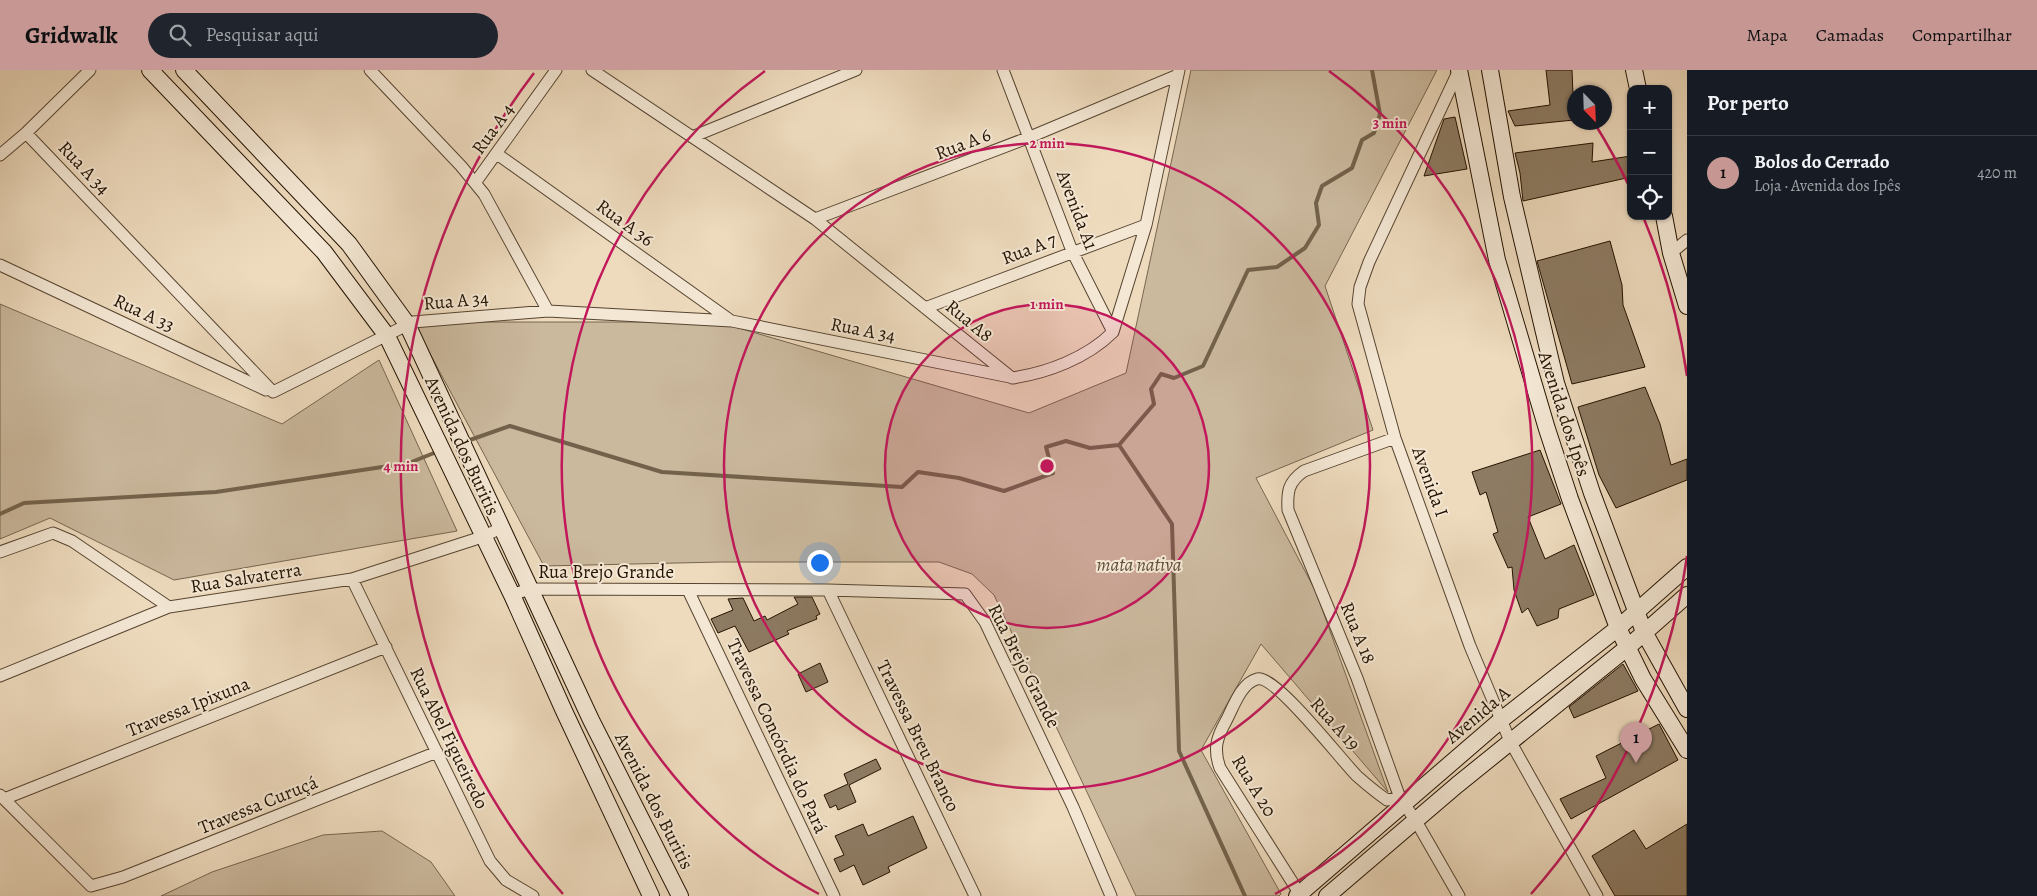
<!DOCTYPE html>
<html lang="pt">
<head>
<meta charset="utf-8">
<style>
	body { margin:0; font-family:Alegreya,serif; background:#20242c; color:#f1f3f6 }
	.controls { position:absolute; right:15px; top:15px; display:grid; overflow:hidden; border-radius:10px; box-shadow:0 1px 4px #0004 }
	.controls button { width:45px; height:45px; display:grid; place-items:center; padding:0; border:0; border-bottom:1px solid #363941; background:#171b24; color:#f1f3f6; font:25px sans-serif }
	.compass { position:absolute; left:1567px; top:15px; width:45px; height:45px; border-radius:50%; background:#171b24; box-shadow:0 1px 4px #0004; rotate:157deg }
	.you { position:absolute; left:819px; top:492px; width:18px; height:18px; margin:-12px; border:4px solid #fff; border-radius:50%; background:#1a73e8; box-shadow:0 0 0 8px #1a73e833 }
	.badge { display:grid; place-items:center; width:32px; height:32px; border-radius:50%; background:#c59692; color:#111; font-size:16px; font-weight:700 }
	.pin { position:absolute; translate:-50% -41px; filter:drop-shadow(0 1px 2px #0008) }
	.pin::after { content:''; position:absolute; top:26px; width:18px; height:15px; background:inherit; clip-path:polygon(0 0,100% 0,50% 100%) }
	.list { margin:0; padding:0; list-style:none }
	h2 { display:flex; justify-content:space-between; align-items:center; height:65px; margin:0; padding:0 20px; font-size:21px }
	h2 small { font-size:16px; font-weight:400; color:#9ea1a6 }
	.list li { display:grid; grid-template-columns:32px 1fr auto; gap:15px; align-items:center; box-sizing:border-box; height:75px; padding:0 20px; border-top:1px solid #363941 }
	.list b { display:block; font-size:19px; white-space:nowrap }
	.list p { margin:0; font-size:16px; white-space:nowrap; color:#9ea1a6 }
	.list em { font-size:16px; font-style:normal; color:#9ea1a6 }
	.icon { flex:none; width:28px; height:28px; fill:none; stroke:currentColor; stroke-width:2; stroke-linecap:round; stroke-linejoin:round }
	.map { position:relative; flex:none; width:1687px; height:826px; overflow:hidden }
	header { display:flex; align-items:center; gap:30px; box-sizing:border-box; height:70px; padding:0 25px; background:#c59692; color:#111 }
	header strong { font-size:24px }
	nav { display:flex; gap:28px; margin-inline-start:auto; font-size:18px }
	.search { width:350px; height:45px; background:#20242c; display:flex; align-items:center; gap:12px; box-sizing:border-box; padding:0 18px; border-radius:28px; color:#9ea1a6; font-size:19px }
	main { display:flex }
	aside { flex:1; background:#171b24 }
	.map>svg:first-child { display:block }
	.green { fill:#cbb99e; stroke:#77664f }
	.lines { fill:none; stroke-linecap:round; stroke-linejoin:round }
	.stream { stroke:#73624b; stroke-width:4 }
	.building { fill:#8d7b63; stroke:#231200 }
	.street-casing { stroke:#564430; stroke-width:13 }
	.secondary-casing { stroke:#231200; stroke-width:18 }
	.street { stroke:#f4e8d5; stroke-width:11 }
	.secondary { stroke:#f4e8d5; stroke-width:16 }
	.ring { fill:none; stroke:#c2185b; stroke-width:2.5 }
	.labels { text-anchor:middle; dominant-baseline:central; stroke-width:4; stroke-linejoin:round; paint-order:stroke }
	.street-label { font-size:19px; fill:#231200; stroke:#f4e8d5 }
	.park-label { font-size:19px; font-style:italic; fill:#5e4c37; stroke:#f4e8d5 }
	.centre { fill:#c2185b; stroke:#f4e8d5; stroke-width:2.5 }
	.ring-label { font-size:15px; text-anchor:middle; font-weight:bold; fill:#c2185b; stroke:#f4e8d5; stroke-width:4; stroke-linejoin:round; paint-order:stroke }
</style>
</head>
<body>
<header>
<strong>Gridwalk</strong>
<div class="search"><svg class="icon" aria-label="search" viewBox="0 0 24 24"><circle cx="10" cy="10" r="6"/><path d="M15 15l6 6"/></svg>Pesquisar aqui</div>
<nav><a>Mapa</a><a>Camadas</a><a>Compartilhar</a></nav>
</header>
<main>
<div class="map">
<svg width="1687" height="826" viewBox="0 0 1687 826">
	<rect width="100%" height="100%" fill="#eedbbe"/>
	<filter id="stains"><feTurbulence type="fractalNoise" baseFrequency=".004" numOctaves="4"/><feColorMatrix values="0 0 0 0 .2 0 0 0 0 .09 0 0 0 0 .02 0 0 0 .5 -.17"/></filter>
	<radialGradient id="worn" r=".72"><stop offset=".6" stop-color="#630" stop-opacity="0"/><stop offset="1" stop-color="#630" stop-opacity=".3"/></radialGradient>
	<path class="green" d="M1191,0H1437L1325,216L1373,360L1256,408L1316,522L1388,722L1261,574L1201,680L1281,824L1279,826H1136L994,525L972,504L939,492H721L544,496L413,252H718L1029,343L1126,303Z
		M0,234L282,354L379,290L457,461L174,510L50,448L0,469Z
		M382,761L431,792L455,826H161L212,802L323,765Z"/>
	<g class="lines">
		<path class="stream" d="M467,371L510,356L662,402L902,417L918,402L959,408L1004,421L1053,403L1046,377L1066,371L1090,378L1119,375L1154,334L1151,319L1161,304L1174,308L1203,296L1248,200L1277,197L1305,178L1319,155L1316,133L1322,116L1352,98L1362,70L1374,63L1380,44L1372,0
			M1119,375L1172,454L1179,681L1245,826
			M0,444L24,433L216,422L409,393L439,381"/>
	</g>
	<path class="building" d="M1546,0H1572L1574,50L1515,56L1508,41L1550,35Z
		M1455,47L1467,99L1424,106L1444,49Z
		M1593,73L1592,92L1631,86V107L1523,131L1520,103L1515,83Z
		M1610,171L1622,215L1623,235L1645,297L1572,314L1537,191Z
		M1645,317L1660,354L1671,395L1687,389V410L1616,438L1599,405L1578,337Z
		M1540,380L1561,434L1528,447L1545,489L1574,475L1594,525L1559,539L1558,548L1537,556L1528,538L1522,543L1514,520L1512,497L1508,498L1493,464L1498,462L1486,422L1480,425L1472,402Z
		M794,527H812L820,544L816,546L817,549L787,561L789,564L749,582L735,556L718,563L711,549L733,540L728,529L743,528L754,551L765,546L767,550L798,534Z
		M820,593L828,612L806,622L798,604Z
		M1623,594L1638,621L1574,648L1569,637Z
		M1659,654L1678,690L1571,749L1560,729L1606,708L1596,686Z
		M876,689L881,699L849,715L856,732L838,740L836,735L830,738L824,725L848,714L844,704Z
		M913,746L927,778L888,797L890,802L863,815L854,795L840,802L834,789L844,785L835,766L863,754L868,766Z
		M1687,754V826H1615L1592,786L1634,760L1646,779Z"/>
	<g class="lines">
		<defs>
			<path id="street" d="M370,0L461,96L484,124L548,241
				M592,0L815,149L1012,308C1047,303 1087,288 1113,262L1146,155L1179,0
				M1003,0L1072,181L1113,262
				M1459,0L1369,192L1360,217L1358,234L1395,368L1470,576L1510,671L1597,826
				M26,63L273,322
				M692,67L856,0
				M497,84L730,250
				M0,85L26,63L90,0
				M475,113L556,0
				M815,149L1030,67L1178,5
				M1671,183L1687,170
				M0,195L266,320
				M925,238L1146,155
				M273,322L413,252L548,241L732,251L1010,307
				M1395,368L1304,401C1288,412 1287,422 1288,440L1357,608L1400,728L1416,751L1459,826
				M0,482L53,463L72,471L169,537
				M352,509L490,791L506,810L533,826
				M688,520L834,826
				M828,520L975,826
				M512,525L529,519L828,520L965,524L985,552L1073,737L1111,826
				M0,606L169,537L352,509L482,467L501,458
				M0,725L91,816L123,807L437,682
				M4,729L386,577
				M1301,826L1220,698C1213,679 1217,667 1226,651C1233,638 1241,613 1257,609C1275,604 1341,690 1357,706C1366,714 1377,723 1387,730L1400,728"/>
			<path id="secondary" d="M150,0L324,182L387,266L512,525L564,641L651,826
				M184,0L349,174L407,254L591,650L680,826
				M1459,0L1497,190L1547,359L1570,429L1618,558L1643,609L1687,680
				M1490,0L1512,127L1556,313L1592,423L1644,562L1687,639
				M1634,0L1638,19
				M1664,146L1671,183L1687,236
				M1297,826L1501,650L1618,558L1687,497
				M1327,826L1457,715L1628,577L1687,525"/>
		</defs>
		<use href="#street" class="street-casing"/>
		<use href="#secondary" class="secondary-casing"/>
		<use href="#street" class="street"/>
		<use href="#secondary" class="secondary"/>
	</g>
	<circle cx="1047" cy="396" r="162" fill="#c2185b" fill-opacity=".12"/>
	<g class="ring">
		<circle cx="1047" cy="396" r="162"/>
		<circle cx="1047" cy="396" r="323"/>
		<path d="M819 824A485 485 0 0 1 765 1M1329 1A485 485 0 0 1 1275 824"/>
		<path d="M1687 486A646 646 0 0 1 1531 824M563 824A646 646 0 0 1 534 3M1595 54A646 646 0 0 1 1630 118M1644 149A646 646 0 0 1 1687 306"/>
	</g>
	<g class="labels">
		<g class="street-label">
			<text transform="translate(493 59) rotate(-54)">Rua A 4</text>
			<text transform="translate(963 74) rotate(-21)">Rua A 6</text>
			<text transform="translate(84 98) rotate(47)">Rua A 34</text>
			<text transform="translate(1077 140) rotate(69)">Avenida A1</text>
			<text transform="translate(625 153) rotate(36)">Rua A 36</text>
			<text transform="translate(1029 179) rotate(-21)">Rua A 7</text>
			<text transform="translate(456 231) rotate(-5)">Rua A 34</text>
			<text transform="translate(144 243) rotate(25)">Rua A 33</text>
			<text transform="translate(969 251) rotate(39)">Rua A8</text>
			<text transform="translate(863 260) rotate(11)">Rua A 34</text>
			<text transform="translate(1564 344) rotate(72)">Avenida dos Ipês</text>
			<text transform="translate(462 376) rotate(65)">Avenida dos Buritis</text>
			<text transform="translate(1430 412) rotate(70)">Avenida I</text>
			<text x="606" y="502">Rua Brejo Grande</text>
			<text transform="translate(246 508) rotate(-9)">Rua Salvaterra</text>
			<text transform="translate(1358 563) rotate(68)">Rua A 18</text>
			<text transform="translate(1024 596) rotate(63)">Rua Brejo Grande</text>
			<text transform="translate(188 637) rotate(-22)">Travessa Ipixuna</text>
			<text transform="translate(1478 645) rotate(-40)">Avenida A</text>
			<text transform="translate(1335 654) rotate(48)">Rua A 19</text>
			<text transform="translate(777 666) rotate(65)">Travessa Concórdia do Pará</text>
			<text transform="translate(918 666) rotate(64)">Travessa Breu Branco</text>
			<text transform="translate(449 668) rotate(64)">Rua Abel Figueiredo</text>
			<text transform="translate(1254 716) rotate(59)">Rua A 20</text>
			<text transform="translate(654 731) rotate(63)">Avenida dos Buritis</text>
			<text transform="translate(258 735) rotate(-22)">Travessa Curuçá</text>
		</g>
		<g class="park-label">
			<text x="1139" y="495">mata nativa</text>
		</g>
	</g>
	<circle cx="1047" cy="396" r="8" class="centre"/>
	<g class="ring-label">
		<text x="1390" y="58">3 min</text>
		<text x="1047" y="78">2 min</text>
		<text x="1047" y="239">1 min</text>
		<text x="401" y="401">4 min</text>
	</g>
	<rect width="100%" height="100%" filter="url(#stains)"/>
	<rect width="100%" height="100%" fill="url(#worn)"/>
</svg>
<div class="controls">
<button>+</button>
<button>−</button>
<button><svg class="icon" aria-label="locate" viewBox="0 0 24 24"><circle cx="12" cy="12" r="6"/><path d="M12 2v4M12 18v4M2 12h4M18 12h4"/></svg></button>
</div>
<svg class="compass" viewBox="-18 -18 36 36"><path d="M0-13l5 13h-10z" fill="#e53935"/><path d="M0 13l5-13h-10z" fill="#9ea1a6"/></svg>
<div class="you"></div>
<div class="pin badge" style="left:1636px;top:693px">1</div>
</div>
<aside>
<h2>Por perto<small></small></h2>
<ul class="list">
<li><span class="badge">1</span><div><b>Bolos do Cerrado</b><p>Loja · Avenida dos Ipês</p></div><em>420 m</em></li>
</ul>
</aside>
</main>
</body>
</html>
